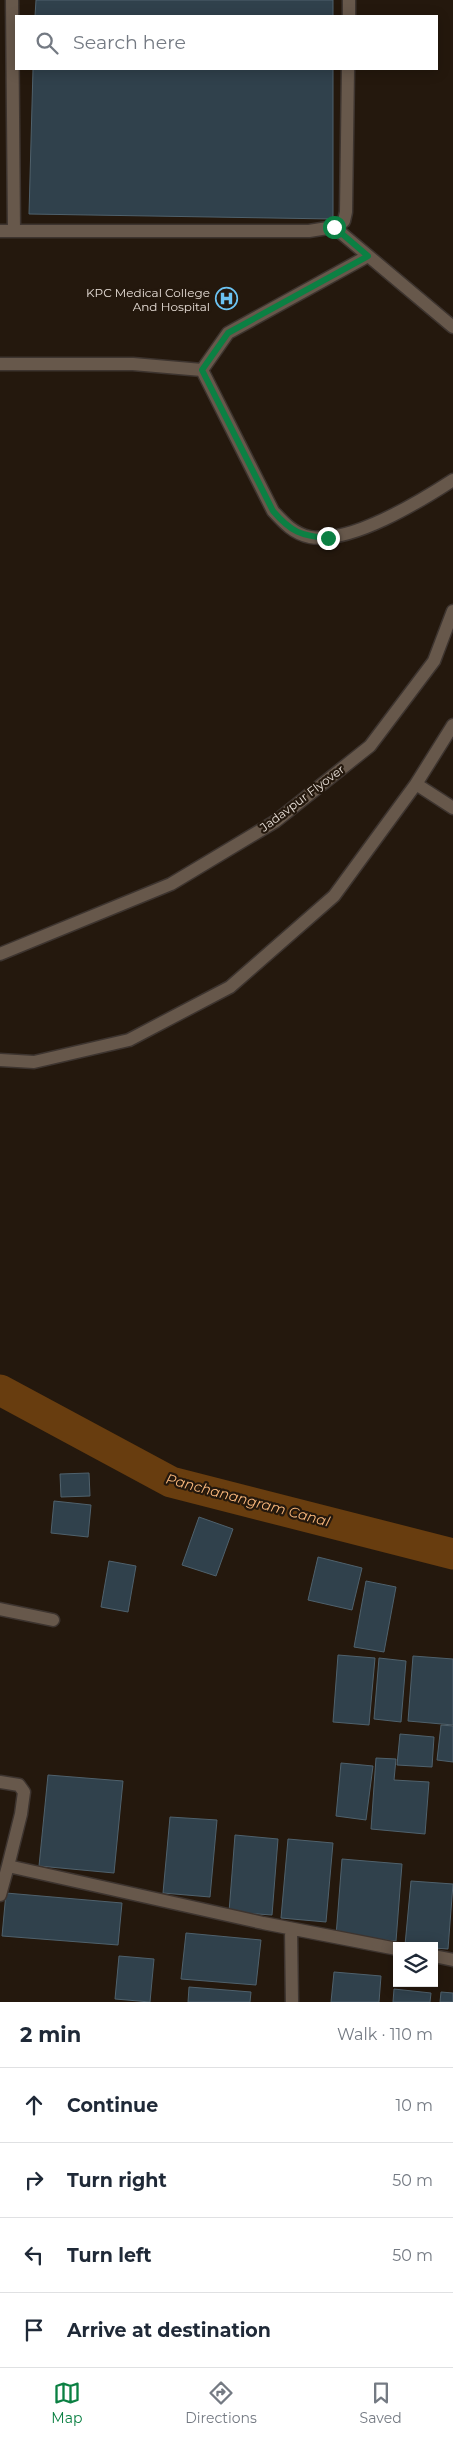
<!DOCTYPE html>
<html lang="en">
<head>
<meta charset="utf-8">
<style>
	body { margin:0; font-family:Montserrat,sans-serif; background:#f6f6f7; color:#1f2937 }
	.controls { position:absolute; right:15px; bottom:15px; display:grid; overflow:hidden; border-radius:0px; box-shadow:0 2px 12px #0003 }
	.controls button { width:45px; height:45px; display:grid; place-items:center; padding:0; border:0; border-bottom:1px solid #e0e1e3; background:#fff; color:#1f2937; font:25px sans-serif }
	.stop { position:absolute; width:15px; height:15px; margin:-11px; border:4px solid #0b8043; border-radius:50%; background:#fff }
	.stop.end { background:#0b8043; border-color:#fff; box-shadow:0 1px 5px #0008 }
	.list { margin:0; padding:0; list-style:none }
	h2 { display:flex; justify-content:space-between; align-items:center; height:65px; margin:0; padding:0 20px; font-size:21px }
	h2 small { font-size:16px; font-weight:400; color:#747a83 }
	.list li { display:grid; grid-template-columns:32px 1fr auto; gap:15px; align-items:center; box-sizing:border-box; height:75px; padding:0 20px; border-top:1px solid #e0e1e3 }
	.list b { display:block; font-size:19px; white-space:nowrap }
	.list em { font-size:16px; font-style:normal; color:#747a83 }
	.icon { flex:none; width:28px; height:28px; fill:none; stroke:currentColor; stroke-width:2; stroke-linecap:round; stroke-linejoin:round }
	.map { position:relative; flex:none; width:453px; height:2002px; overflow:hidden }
	.search { position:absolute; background:#fff; box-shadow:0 2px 12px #0003; left:15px; right:15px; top:15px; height:55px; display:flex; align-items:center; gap:12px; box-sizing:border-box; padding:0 18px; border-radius:0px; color:#747a83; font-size:19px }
	.sheet { height:365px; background:#fff }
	nav { display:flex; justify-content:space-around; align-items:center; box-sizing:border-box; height:70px; border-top:1px solid #e0e1e3; background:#fff; font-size:14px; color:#747a83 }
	nav a { display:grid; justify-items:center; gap:2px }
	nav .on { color:#0b8043 }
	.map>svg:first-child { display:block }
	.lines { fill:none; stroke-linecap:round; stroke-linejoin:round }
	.canal { stroke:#683d0f; stroke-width:31 }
	.building { fill:#30414c; stroke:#4f616c }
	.lane-casing { stroke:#3d342f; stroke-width:15 }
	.street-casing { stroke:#3d342f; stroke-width:15 }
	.secondary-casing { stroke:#3d342f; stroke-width:15 }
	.lane { stroke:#67584b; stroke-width:12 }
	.street { stroke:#67584b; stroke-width:12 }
	.secondary { stroke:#67584b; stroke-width:12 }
	.route { stroke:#0b8043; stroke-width:6 }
	.labels { text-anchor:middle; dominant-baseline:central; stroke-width:4.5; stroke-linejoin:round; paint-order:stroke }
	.poi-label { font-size:12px; fill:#e7ded7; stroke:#24180d; text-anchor:end }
	.street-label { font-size:12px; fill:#e7ded7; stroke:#24180d }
	.water-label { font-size:14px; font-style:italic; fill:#fbb97d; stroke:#24180d }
</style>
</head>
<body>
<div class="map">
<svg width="453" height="2002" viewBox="0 0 453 2002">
	<rect width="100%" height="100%" fill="#24180d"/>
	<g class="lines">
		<path class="canal" d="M0,1390L171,1482L453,1554"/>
	</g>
	<path class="building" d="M36,0H333V16H35Z
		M33,69H333V219L29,214Z
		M89,1473L90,1496L61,1497L60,1474Z
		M54,1501L91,1505L88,1537L51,1533Z
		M199,1517L233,1529L216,1576L182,1565Z
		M318,1557L362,1568L352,1610L308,1600Z
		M109,1561L136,1566L128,1612L101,1607Z
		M366,1581L396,1587L384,1652L354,1647Z
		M338,1655L375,1658L369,1725L333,1722Z
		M413,1656L453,1659V1725L408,1721Z
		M379,1658L406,1661L401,1722L374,1719Z
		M441,1725L453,1726V1762L437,1760Z
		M400,1734L434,1737L432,1767L397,1765Z
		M376,1758L396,1759L394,1780L429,1782L425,1834L371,1829Z
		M341,1763L373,1766L366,1820L336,1816Z
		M48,1775L123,1781L114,1873L39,1866Z
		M170,1817L217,1820L210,1897L163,1893Z
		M235,1835L278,1839L272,1915L229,1912Z
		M288,1839L333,1843L326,1922L281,1918Z
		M342,1859L402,1864L396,1941L336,1936Z
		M411,1881L453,1884L448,1949L434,1948V1946L405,1945Z
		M6,1893L122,1903L118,1945L2,1936Z
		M186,1933L261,1940L256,1985L181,1979Z
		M119,1956L154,1959L150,2002L115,1999Z
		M334,1972L381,1976L379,2002H331Z
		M189,1987L251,1992L250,2002H188Z
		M394,1989L431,1993L430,2002H393Z
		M441,1992L453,1993V2002H440Z"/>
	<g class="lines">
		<defs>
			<path id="lane" d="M12,0L14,231
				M349,16V0
				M334,227L453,327
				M0,231H309L334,227L344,221L346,212L348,69
				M368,256L228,333L202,370L273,511C284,523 294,534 310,537C351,544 419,502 453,480
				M0,364H133L202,370
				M453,725L416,784L453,808
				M0,1060L34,1062L129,1040L230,987L334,896L416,784"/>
			<path id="street" d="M0,1609L53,1620
				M0,1782L19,1785L24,1792L21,1814L8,1866L263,1923L397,1949
				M0,1895L8,1866
				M291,1929L292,2002
				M434,1956L453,1960"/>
			<path id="secondary" d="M0,954L171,884L276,821L370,746L434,661L453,611"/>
		</defs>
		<use href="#lane" class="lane-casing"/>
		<use href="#street" class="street-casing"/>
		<use href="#secondary" class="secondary-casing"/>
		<use href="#lane" class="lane"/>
		<use href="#street" class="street"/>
		<use href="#secondary" class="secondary"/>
	</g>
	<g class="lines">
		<path class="route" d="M328,538C301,536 291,532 273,511L202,370L228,333L368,256L334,227"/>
	</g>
	<defs>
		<symbol id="hospital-ring" viewBox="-11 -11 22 22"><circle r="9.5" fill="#24180d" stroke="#6cc3f2" stroke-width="1.5"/><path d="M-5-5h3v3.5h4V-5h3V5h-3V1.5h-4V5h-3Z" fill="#6cc3f2"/></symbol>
	</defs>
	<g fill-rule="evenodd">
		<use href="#hospital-ring" x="214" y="286" width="25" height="25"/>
	</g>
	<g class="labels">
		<g class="poi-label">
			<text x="210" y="292">KPC Medical College<tspan x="210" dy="14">And Hospital</tspan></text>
		</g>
		<g class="street-label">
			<text transform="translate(302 798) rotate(-37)">Jadavpur Flyover</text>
		</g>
		<g class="water-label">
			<text transform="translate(248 1500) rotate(15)">Panchanangram Canal</text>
		</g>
	</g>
</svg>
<div class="controls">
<button><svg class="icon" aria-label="layers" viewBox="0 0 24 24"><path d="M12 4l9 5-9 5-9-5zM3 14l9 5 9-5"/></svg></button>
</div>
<div class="stop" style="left:334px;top:227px"></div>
<div class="stop end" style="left:328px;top:538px"></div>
<div class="search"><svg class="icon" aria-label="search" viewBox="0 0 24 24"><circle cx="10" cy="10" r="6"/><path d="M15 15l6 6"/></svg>Search here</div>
</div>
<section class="sheet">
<h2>2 min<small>Walk · 110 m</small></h2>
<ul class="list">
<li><svg class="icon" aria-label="ahead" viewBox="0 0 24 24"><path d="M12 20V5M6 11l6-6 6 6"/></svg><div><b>Continue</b></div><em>10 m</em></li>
<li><svg class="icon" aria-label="right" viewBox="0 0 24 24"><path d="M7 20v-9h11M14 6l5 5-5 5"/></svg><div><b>Turn right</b></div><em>50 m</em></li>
<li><svg class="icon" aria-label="left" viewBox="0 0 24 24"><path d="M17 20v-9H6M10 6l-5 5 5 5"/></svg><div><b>Turn left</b></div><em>50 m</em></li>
<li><svg class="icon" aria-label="arrive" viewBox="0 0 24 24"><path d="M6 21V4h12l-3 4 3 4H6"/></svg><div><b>Arrive at destination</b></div></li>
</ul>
</section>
<nav>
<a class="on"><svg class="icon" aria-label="map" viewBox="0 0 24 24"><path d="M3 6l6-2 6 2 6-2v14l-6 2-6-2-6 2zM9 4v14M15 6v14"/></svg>Map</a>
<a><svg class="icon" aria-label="directions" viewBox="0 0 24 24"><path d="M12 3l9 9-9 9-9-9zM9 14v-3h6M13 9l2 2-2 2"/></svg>Directions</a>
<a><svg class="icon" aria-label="saved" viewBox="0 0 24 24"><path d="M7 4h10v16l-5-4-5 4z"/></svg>Saved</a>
</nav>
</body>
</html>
